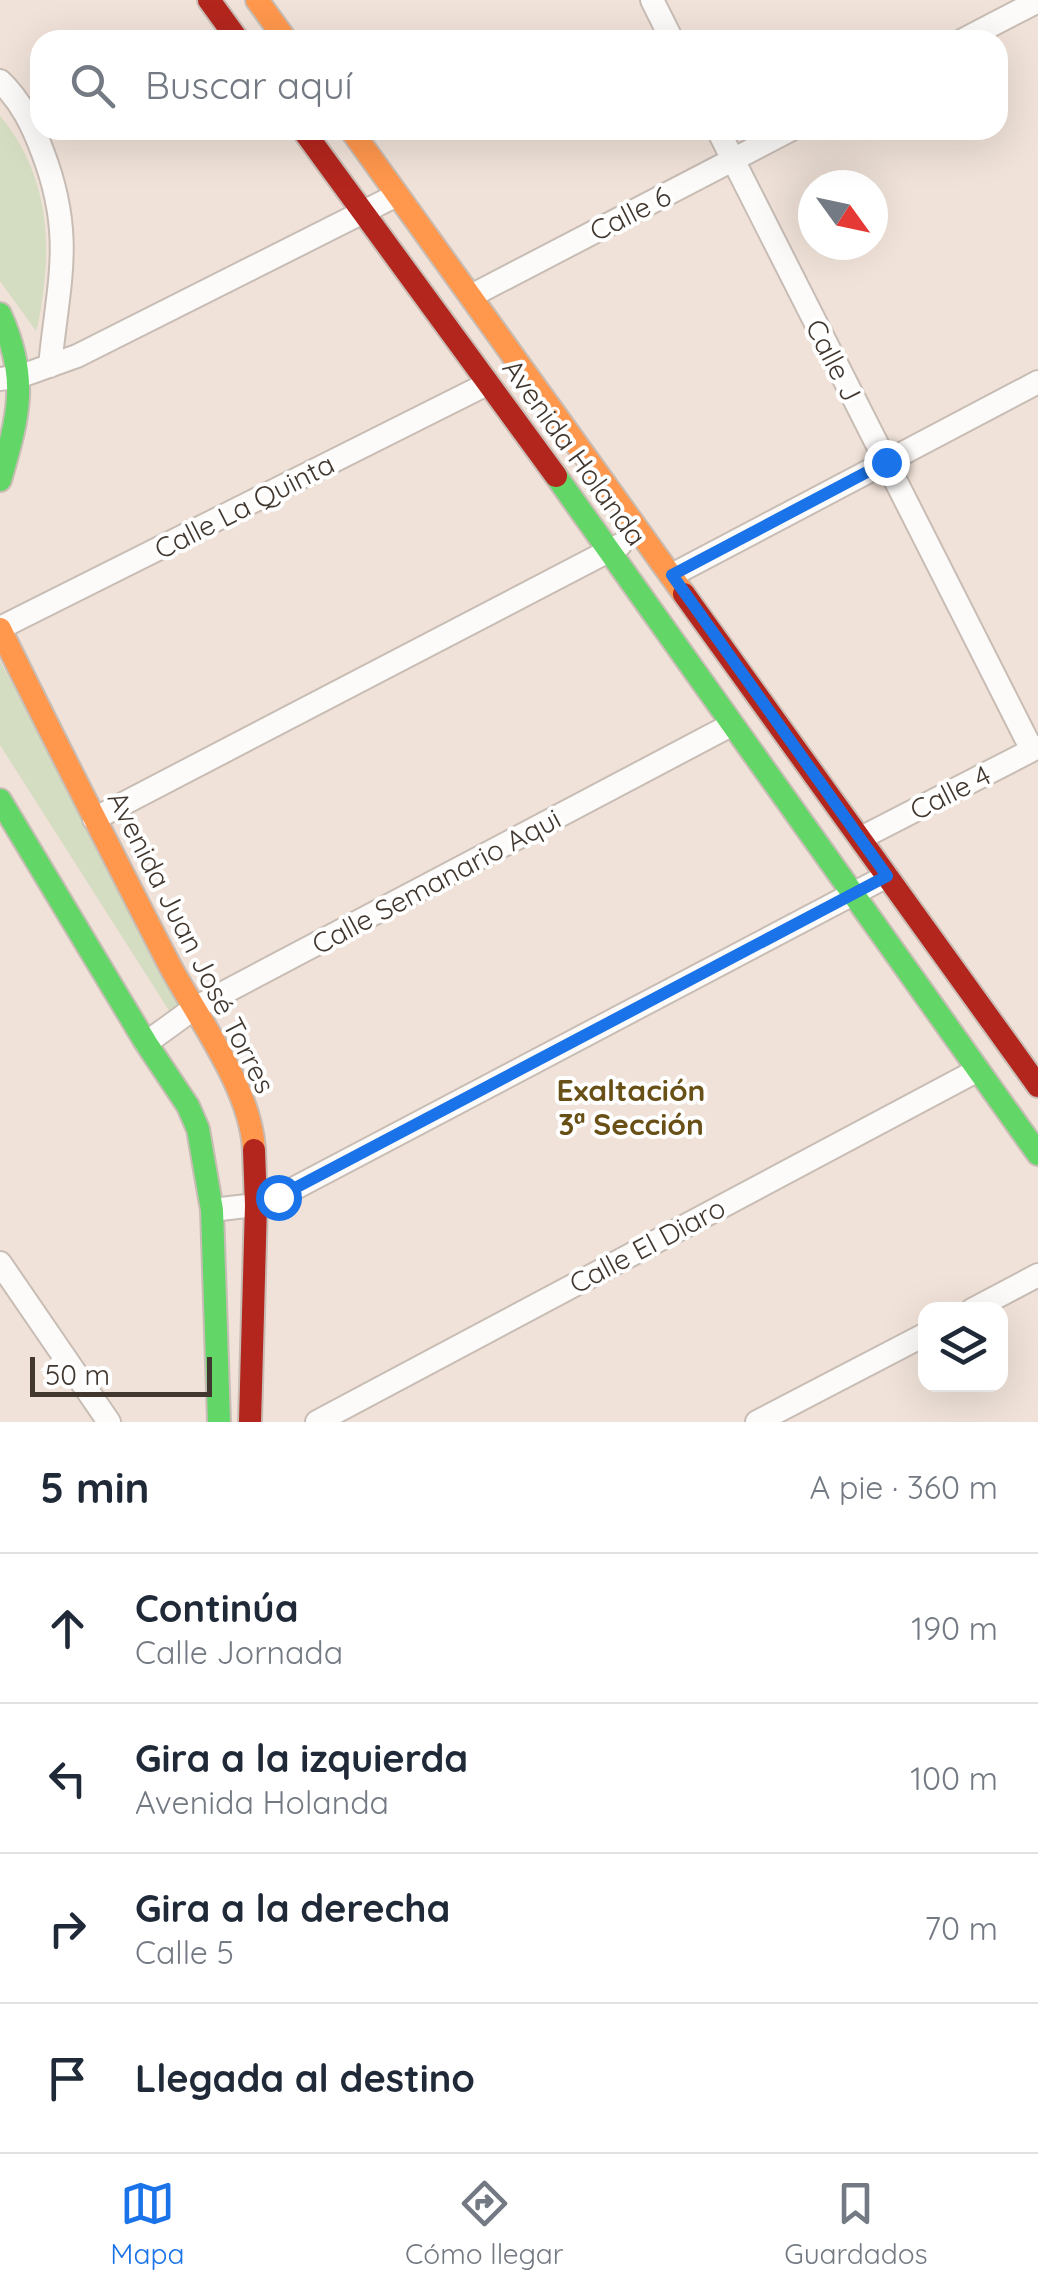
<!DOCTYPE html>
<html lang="es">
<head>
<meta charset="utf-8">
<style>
	body { margin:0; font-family:Quicksand,sans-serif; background:#f6f6f7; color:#1f2937 }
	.controls { position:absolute; right:30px; bottom:30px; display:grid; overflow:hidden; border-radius:20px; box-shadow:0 10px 40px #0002 }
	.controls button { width:90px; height:90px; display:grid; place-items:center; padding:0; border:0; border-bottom:2px solid #e0e1e3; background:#fff; color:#1f2937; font:50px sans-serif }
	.compass { position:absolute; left:798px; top:170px; width:90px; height:90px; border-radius:50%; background:#fff; box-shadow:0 10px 40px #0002; rotate:123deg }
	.scale { position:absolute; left:30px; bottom:25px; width:182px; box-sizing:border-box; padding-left:10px; border:5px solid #41372f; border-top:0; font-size:28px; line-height:35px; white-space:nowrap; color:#41372f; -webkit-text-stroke:8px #fff; paint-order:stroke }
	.stop { position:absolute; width:30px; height:30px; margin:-22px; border:8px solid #1a73e8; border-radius:50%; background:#fff }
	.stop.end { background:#1a73e8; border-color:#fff; box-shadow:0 2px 10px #0008 }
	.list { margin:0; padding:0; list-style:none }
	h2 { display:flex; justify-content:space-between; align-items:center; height:130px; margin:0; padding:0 40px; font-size:42px }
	h2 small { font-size:32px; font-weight:400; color:#747a83 }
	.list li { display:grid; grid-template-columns:65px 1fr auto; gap:30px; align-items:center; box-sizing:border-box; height:150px; padding:0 40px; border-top:2px solid #e0e1e3 }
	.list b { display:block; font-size:38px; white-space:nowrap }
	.list p { margin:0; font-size:32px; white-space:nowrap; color:#747a83 }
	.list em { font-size:32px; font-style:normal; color:#747a83 }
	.icon { flex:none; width:55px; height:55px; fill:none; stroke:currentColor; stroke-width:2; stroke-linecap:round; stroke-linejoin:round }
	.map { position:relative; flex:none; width:1038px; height:1422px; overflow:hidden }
	.search { position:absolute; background:#fff; box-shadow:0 10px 40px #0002; left:30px; right:30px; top:30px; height:110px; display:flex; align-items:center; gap:25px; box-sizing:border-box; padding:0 35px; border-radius:30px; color:#747a83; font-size:38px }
	.sheet { height:730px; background:#fff }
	nav { display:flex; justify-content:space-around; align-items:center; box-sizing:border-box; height:140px; border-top:2px solid #e0e1e3; background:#fff; font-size:28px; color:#747a83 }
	nav a { display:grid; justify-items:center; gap:5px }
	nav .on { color:#1a73e8 }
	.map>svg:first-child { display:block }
	.green { fill:#d4dcc1 }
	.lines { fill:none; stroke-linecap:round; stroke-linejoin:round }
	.street-casing { stroke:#c8bdb5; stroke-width:26 }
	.fast-casing { stroke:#c8bdb5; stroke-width:26 }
	.slow-casing { stroke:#c8bdb5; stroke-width:26 }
	.jam-casing { stroke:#c8bdb5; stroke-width:26 }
	.street { stroke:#fdfbf9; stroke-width:22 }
	.fast { stroke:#63d668; stroke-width:22 }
	.slow { stroke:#ff974d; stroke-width:22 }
	.jam { stroke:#b3261e; stroke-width:22 }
	.route { stroke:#1a73e8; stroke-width:12 }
	.labels { text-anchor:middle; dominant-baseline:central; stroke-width:8; stroke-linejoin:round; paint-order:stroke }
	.street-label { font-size:28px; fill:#41372f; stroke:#fff }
	.neighbourhood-label { font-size:30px; font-weight:bold; fill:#685016; stroke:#fff }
</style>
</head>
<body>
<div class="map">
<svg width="1038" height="1422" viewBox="0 0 1038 1422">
	<rect width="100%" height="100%" fill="#f0e2d8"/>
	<path class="green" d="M0,116C43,167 52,229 43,293C41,306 40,319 36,331L0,281Z
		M0,661L185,1000L170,1012L0,745Z"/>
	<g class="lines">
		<defs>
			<path id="street" d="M652,0L672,40
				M963,40L1038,1
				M0,81C21,101 33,126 43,153C75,237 58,283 50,366
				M718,130L1032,750
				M471,296L790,130
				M0,379L21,376L77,356L397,195
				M672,575L1038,382
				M0,628L487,384
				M94,819L620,545
				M861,838L1038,747
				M146,1043L193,1009L731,725
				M212,1210L256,1205L278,1197L887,876
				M0,1263L109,1422
				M972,1310L1038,1275
				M317,1422L978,1070
				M757,1422L926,1334"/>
			<path id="fast" d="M0,314C29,378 19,415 0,480
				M556,476L1038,1154
				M0,800L146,1043L188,1106L198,1129L212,1210L219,1422"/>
			<path id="slow" d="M257,0L286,40
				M351,130L684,594
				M0,629C55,741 112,853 169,964C198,1019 251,1088 254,1150"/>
			<path id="jam" d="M209,0L238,40
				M303,130L556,476
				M684,594L1038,1086
				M250,1422L256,1205L254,1150"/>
		</defs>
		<use href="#street" class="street-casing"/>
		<use href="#fast" class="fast-casing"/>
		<use href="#slow" class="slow-casing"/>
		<use href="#jam" class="jam-casing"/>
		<use href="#street" class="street"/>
		<use href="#fast" class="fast"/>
		<use href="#slow" class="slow"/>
		<use href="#jam" class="jam"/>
	</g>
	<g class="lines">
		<path class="route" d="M278,1197L887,876L672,575L886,462"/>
	</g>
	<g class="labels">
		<g class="street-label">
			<text transform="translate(630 213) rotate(-27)">Calle 6</text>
			<text transform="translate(834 360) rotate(63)">Calle J</text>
			<text transform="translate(575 452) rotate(54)">Avenida Holanda</text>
			<text transform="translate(244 506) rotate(-27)">Calle La Quinta</text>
			<text transform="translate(950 792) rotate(-27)">Calle 4</text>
			<text transform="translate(436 881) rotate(-28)">Calle Semanario Aqui</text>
			<text transform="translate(192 942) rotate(63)">Avenida Juan José Torres</text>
			<text transform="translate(647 1245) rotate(-28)">Calle El Diaro</text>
		</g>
		<g class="neighbourhood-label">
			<text x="631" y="1090">Exaltación<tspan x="631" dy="34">3ª Sección</tspan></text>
		</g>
	</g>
</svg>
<div class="controls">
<button><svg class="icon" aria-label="layers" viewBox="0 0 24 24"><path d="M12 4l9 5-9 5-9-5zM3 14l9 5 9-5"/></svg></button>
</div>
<svg class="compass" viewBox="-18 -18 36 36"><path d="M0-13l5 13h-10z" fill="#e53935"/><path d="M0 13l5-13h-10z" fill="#747a83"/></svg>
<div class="scale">50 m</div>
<div class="stop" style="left:278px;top:1197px"></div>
<div class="stop end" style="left:886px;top:462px"></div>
<div class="search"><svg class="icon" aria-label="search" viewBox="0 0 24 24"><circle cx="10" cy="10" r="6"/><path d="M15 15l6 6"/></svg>Buscar aquí</div>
</div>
<section class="sheet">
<h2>5 min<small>A pie · 360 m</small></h2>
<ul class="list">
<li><svg class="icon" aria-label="ahead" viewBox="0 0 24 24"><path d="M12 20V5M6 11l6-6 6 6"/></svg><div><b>Continúa</b><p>Calle Jornada</p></div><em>190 m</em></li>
<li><svg class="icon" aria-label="left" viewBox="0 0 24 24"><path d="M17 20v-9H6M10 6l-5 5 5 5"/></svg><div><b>Gira a la izquierda</b><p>Avenida Holanda</p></div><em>100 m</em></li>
<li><svg class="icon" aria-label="right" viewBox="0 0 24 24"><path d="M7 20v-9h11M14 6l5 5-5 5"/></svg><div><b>Gira a la derecha</b><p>Calle 5</p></div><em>70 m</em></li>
<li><svg class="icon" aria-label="arrive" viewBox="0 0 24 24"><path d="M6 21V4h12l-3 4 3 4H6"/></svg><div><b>Llegada al destino</b></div></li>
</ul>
</section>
<nav>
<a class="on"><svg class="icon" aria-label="map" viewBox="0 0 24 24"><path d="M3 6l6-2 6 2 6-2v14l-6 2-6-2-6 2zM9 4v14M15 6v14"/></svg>Mapa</a>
<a><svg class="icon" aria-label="directions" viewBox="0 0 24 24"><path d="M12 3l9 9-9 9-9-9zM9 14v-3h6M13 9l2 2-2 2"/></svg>Cómo llegar</a>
<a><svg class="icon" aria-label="saved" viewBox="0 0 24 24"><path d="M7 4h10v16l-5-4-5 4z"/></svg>Guardados</a>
</nav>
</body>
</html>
